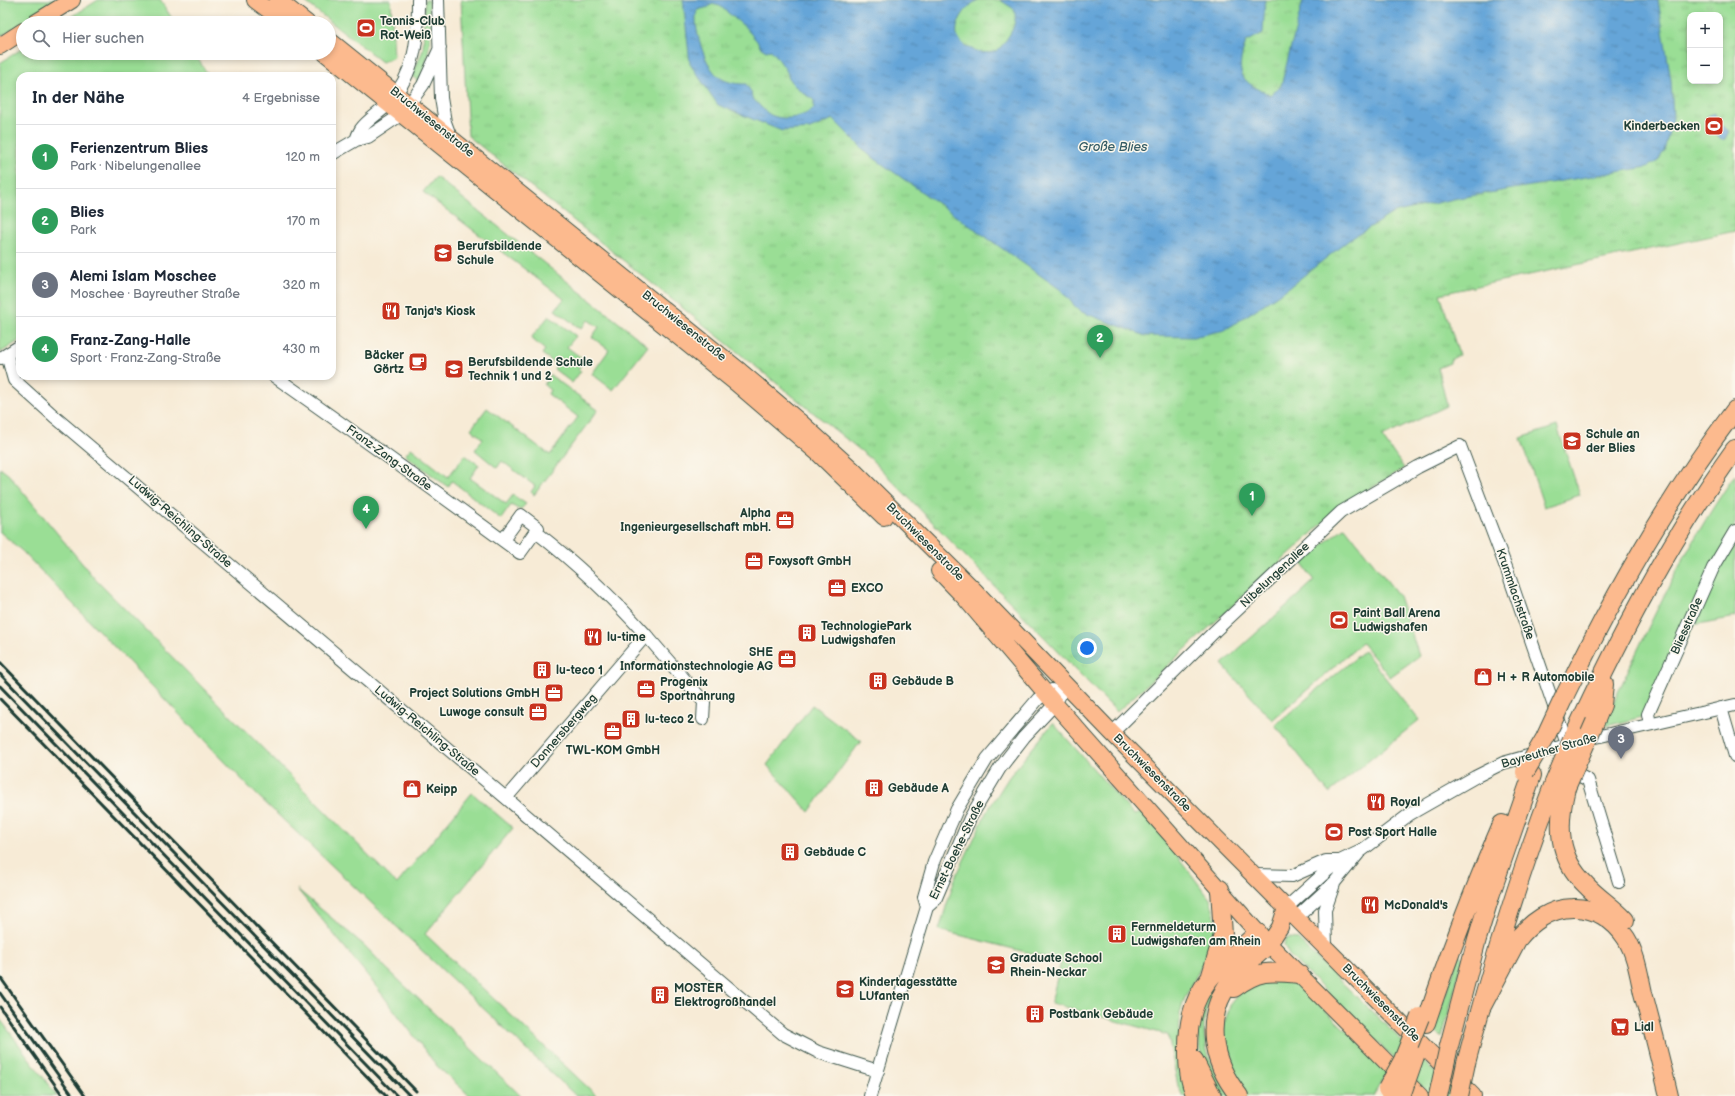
<!DOCTYPE html>
<html lang="de">
<head>
<meta charset="utf-8">
<style>
	body { margin:0; font-family:"Balsamiq Sans",sans-serif; background:#f2f2f3; color:#1f2937 }
	.controls { position:absolute; right:12px; top:12px; display:grid; overflow:hidden; border-radius:8px; box-shadow:0 2px 6px #0003 }
	.controls button { width:36px; height:36px; display:grid; place-items:center; padding:0; border:0; border-bottom:1px solid #e0e1e3; background:#fff; color:#1f2937; font:20px sans-serif }
	.you { position:absolute; left:1087px; top:648px; width:14px; height:14px; margin:-10px; border:3px solid #fff; border-radius:50%; background:#1a73e8; box-shadow:0 0 0 6px #1a73e833 }
	.badge { display:grid; place-items:center; width:26px; height:26px; border-radius:50%; background:#c8321e; color:#fff; font-size:13px; font-weight:700 }
	.pin { position:absolute; translate:-50% -33px; filter:drop-shadow(0 1px 2px #0008) }
	.pin::after { content:''; position:absolute; top:21px; width:14px; height:12px; background:inherit; clip-path:polygon(0 0,100% 0,50% 100%) }
	.list { margin:0; padding:0; list-style:none }
	h2 { display:flex; justify-content:space-between; align-items:center; height:52px; margin:0; padding:0 16px; font-size:17px }
	h2 small { font-size:13px; font-weight:400; color:#747a83 }
	.list li { display:grid; grid-template-columns:26px 1fr auto; gap:12px; align-items:center; box-sizing:border-box; height:64px; padding:0 16px; border-top:1px solid #e0e1e3 }
	.list b { display:block; font-size:15px; white-space:nowrap }
	.list p { margin:0; font-size:13px; white-space:nowrap; color:#747a83 }
	.list em { font-size:13px; font-style:normal; color:#747a83 }
	.icon { flex:none; width:22px; height:22px; fill:none; stroke:currentColor; stroke-width:2; stroke-linecap:round; stroke-linejoin:round }
	.map { position:relative; flex:none; width:1735px; height:1096px; overflow:hidden }
	.search { position:absolute; background:#fff; box-shadow:0 2px 6px #0003; left:16px; top:16px; width:320px; height:44px; display:flex; align-items:center; gap:10px; box-sizing:border-box; padding:0 14px; border-radius:22px; color:#747a83; font-size:15px }
	.panel { position:absolute; background:#fff; box-shadow:0 2px 6px #0003; left:16px; top:72px; width:320px; height:308px; border-radius:12px }
	.map>svg:first-child { display:block }
	.green { fill:#9ade95; stroke:#5c8e64 }
	.park { fill:url(#park-tufts); stroke:#5c8e64; fill-rule:evenodd }
	.water { fill:url(#water-ripples); stroke:#427186; fill-rule:evenodd }
	.lines { fill:none; stroke-linecap:round; stroke-linejoin:round }
	.minor-casing { stroke:#3f574c; stroke-width:14 }
	.major-casing { stroke:#3f574c; stroke-width:18 }
	.highway-casing { stroke:#3f574c; stroke-width:20 }
	.minor { stroke:#fff; stroke-width:12 }
	.major { stroke:#fcba8e; stroke-width:16 }
	.highway { stroke:#fcba8e; stroke-width:18 }
	.rail { stroke:#1f3d34; stroke-width:3 }
	.highway-bridge-casing { stroke:#3f574c; stroke-width:20; stroke-linecap:butt }
	.highway-bridge { stroke:#fcba8e; stroke-width:18 }
	.labels { text-anchor:middle; dominant-baseline:central; stroke-width:3; stroke-linejoin:round; paint-order:stroke }
	.poi-label { font-size:12px; font-weight:bold; fill:#1f3d34; stroke:#fbf7ec; text-anchor:start }
	.street-label { font-size:12px; fill:#1f3d34; stroke:#fbf7ec }
	.water-label { font-size:13px; font-style:italic; fill:#345c65; stroke:#fbf7ec }
</style>
</head>
<body>
<div class="map">
<svg width="1735" height="1096" viewBox="0 0 1735 1096">
	<defs>
		<pattern id="park-tufts" width="24" height="20" patternUnits="userSpaceOnUse"><rect width="24" height="20" fill="#9ade95"/><path d="M3 7l-1-3M5 7V3M7 7l1-3M15 17l-1-3M17 17v-4M19 17l1-3" fill="none" stroke="#84bf81"/></pattern>
		<pattern id="water-ripples" width="26" height="14" patternUnits="userSpaceOnUse"><rect width="26" height="14" fill="#65a5d8"/><path d="M2 4q2-2 4 0t4 0M15 11q2-2 4 0t4 0" fill="none" stroke="#5388b0"/></pattern>
	</defs>
	<rect width="100%" height="100%" fill="#fbf7ec"/>
	<filter id="ink" filterUnits="userSpaceOnUse"><feTurbulence type="fractalNoise" baseFrequency=".025" numOctaves="2"/><feDisplacementMap in="SourceGraphic" scale="8" xChannelSelector="R" yChannelSelector="G"/><feConvolveMatrix kernelMatrix="1 2 1 2 8 2 1 2 1" color-interpolation-filters="sRGB"/></filter>
	<filter id="wash" filterUnits="userSpaceOnUse"><feTurbulence type="fractalNoise" baseFrequency=".012" numOctaves="4" result="noise"/><feDisplacementMap in="SourceGraphic" scale="16" xChannelSelector="R" yChannelSelector="G"/><feGaussianBlur stdDeviation="0.9" result="paint"/><feColorMatrix in="noise" values="0 0 0 0 0 0 0 0 0 0 0 0 0 0 0 0 0 1.4 0 .05"/><feComposite in="paint" operator="in"/></filter>
	<g filter="url(#wash)">
		<rect width="100%" height="100%" fill="#f7ebd6"/>
		<path class="green" d="M0,0H59L0,37Z
			M98,0H160L175,23H62Z
			M303,0H391L394,57L382,62Z
			M425,0H429C431,30 432,53 419,82L412,76L423,50Z
			M23,48V53H194L209,76H20V340L0,353V63Z
			M436,177L648,346L613,390L592,374L609,350L592,337L599,327L588,320L581,329L555,310L564,299L423,192Z
			M549,316L576,336L567,347L584,360L578,369L581,371L572,383L554,369L557,365L542,354L545,350L531,338Z
			M550,375L598,410L534,495L531,492L535,486L502,461L497,468L475,450L483,439L471,429L487,408L550,455L578,417L548,394L550,390L544,385Z
			M1557,426L1580,495L1544,507L1521,438Z
			M411,448L448,477L465,455L479,465L470,478L506,504L513,495L526,504L520,510L511,505L501,519L452,481L448,487L405,455Z
			M0,468L9,475L95,579L397,884L472,793L513,828L425,934L597,1096H576L256,794L22,551L0,532Z
			M1735,475V617L1693,625L1654,714L1602,727C1642,641 1680,553 1735,475Z
			M1345,527L1399,596L1419,656L1390,677L1362,643L1272,720L1222,664L1314,581L1301,561Z
			M1364,651L1419,720L1329,793L1275,725Z
			M812,705L861,741L809,812L767,765Z
			M1053,723L1134,815L1144,812L1210,899L1214,912L1216,929L1208,954L1185,997L1180,1013L1179,1048L1191,1096H1183L1178,1086L1168,1035L1051,1003L1061,961L939,930L954,881L986,813L1009,777Z
			M297,889L365,946L386,968L521,1096H470L437,1066L368,976Z
			M1290,938L1297,939L1459,1096H1432L1289,955L1284,945L1285,939Z
			M1459,956L1463,958L1442,1038L1433,1029Z
			M1223,978C1191,1017 1203,1059 1231,1096H1220L1207,1074L1197,1036L1198,1017L1206,994Z
			M1261,978L1296,982L1388,1071L1373,1096H1246L1239,1089L1223,1049V1027L1231,1003L1242,989Z
			M0,1019L6,1027L57,1096H0Z"/>
		<path class="park" d="M461,0H1735V231L1440,294L1459,355L1450,360V363L1438,368L1447,406L1382,437L1404,468L1338,509L1117,712L870,458L468,136ZM1690,15H1720V81H1690Z"/>
		<path class="water" d="M683,0H978C967,5 952,25 958,38C963,48 983,55 993,52C1000,50 1004,43 1008,37C1014,29 1017,18 1014,9L1000,0H1265L1263,33L1246,42C1234,75 1241,82 1271,95L1281,86L1303,0H1658L1671,80L1673,118L1664,151L1658,161L1647,167L1458,198L1393,213L1349,240L1288,288L1225,330L1193,337L1146,336L1079,311L1061,290L868,154L833,119L810,129L782,131L718,105L690,64ZM712,4L720,6L745,27L757,41L760,47L766,51L771,50C777,56 781,63 786,70C788,73 788,77 789,79C795,88 806,95 814,100V108C805,117 786,121 773,116C766,114 758,103 752,98L751,92L746,84C736,84 728,83 719,77C705,67 692,26 697,10L709,7Z
			M1715,113L1717,125L1719,127L1722,126L1729,131L1725,139L1721,140L1716,135L1715,132L1709,128L1708,115Z"/>
	</g>
	<g filter="url(#ink)">
		<g class="lines">
			<defs>
				<path id="minor" d="M438,0L441,98L445,122L451,138
					M356,140C357,137 359,132 361,129C368,119 380,113 388,104C416,72 418,40 418,0
					M332,154L356,140L368,137L402,114L423,85L440,48
					M7,355L14,380L56,418L506,798L783,1034L818,1052L878,1071
					M1,358L20,346
					M274,376C357,434 438,493 520,553L538,528L521,515L503,540
					M536,532C576,563 612,597 646,635
					M1721,708L1735,756
					M1650,724L1648,714L1713,568L1735,531
					M1112,733L1215,631L1341,512L1418,467L1460,446L1507,570L1567,744
					M1566,769L1588,780L1619,882
					M506,798L646,635L704,702L703,719
					M1254,875L1292,876L1326,861H1340
					M927,907L924,897L934,862L957,809L987,759L1038,699L1052,690
					M1286,908L1328,870L1342,860L1361,851L1410,814L1475,777L1503,763L1592,738L1735,705
					M1296,918L1334,883L1358,854
					M1326,947L1325,910L1334,884
					M870,1096L927,907L935,900L970,818L1000,768L1024,737L1055,704L1066,684"/>
				<path id="major" d="M255,0L286,23
					M278,0L307,23
					M35,23L72,0
					M329,40L740,371L799,421L853,470L976,592L1112,733L1473,1096
					M0,46L23,31
					M325,53L736,383L819,454L884,517
					M939,571L964,597L1055,704L1258,933L1420,1096
					M1269,944L1280,927L1286,908"/>
				<path id="highway" d="M1565,695C1613,596 1668,498 1735,410
					M1595,722L1602,705L1604,684
					M1574,735C1620,636 1671,538 1735,449
					M1566,788C1557,825 1557,857 1586,885C1598,898 1613,907 1625,920
					M1211,975L1223,935L1220,889
					M1234,988C1258,970 1269,971 1299,974
					M1481,1008L1517,940C1530,923 1550,908 1573,908C1595,907 1614,920 1626,938C1636,954 1639,975 1643,993C1652,1027 1661,1062 1669,1096
					M1426,1023C1448,956 1474,889 1502,824
					M1449,1046L1477,939L1491,893L1532,775
					M1194,1060L1212,1096
					M1466,1063C1491,968 1519,875 1554,783
					M1196,1096C1189,1081 1188,1067 1188,1051C1187,988 1215,971 1258,933
					M1239,1096C1211,1061 1203,1018 1231,980C1241,967 1257,956 1269,944"/>
			</defs>
			<use href="#minor" class="minor-casing"/>
			<use href="#major" class="major-casing"/>
			<use href="#highway" class="highway-casing"/>
			<use href="#minor" class="minor"/>
			<use href="#major" class="major"/>
			<use href="#highway" class="highway"/>
			<path class="rail" d="M0,662L416,1091
				M0,674L410,1096
				M0,686L397,1096
				M0,699L386,1096
				M0,977L85,1096
				M0,993L73,1096
				M0,1007L63,1096"/>
			<defs>
				<path id="highway-bridge" d="M1525,772L1545,738L1565,695
					M1554,783L1574,735
					M1566,788L1595,722
					M1387,1089L1403,1060L1420,1017
					M1401,1096L1415,1056
					M1438,1096L1449,1046
					M1459,1096L1466,1063"/>
			</defs>
			<use href="#highway-bridge" class="highway-bridge-casing"/>
			<use href="#highway-bridge" class="highway-bridge"/>
		</g>
	</g>
	<defs>
		<symbol id="stadium-square" viewBox="-11 -11 22 22"><rect x="-9" y="-9" width="18" height="18" rx="4" fill="#c8321e" stroke="#fbf7ec"/><path d="M0-5a6.5 5 0 1 0 0 10a6.5 5 0 1 0 0-10ZM-3.5-1.8h7v3.6h-7Z" fill="#fff"/></symbol>
		<symbol id="school-square" viewBox="-11 -11 22 22"><rect x="-9" y="-9" width="18" height="18" rx="4" fill="#c8321e" stroke="#fbf7ec"/><path d="M0-5L7-2L0 1L-7-2ZM-4 1L0 2.5L4 1V4Q0 6-4 4Z" fill="#fff"/></symbol>
		<symbol id="restaurant-square" viewBox="-11 -11 22 22"><rect x="-9" y="-9" width="18" height="18" rx="4" fill="#c8321e" stroke="#fbf7ec"/><path d="M-5-6h1v4h1v-4h1v4h1v-4h1v5L-1.5 .5V6h-2V.5L-5-1ZM5-6V6H3V1.5H1.5Q1.5-4 5-6Z" fill="#fff"/></symbol>
		<symbol id="cafe-square" viewBox="-11 -11 22 22"><rect x="-9" y="-9" width="18" height="18" rx="4" fill="#c8321e" stroke="#fbf7ec"/><path d="M-5.5-4.5H6V0H3Q3 3.5 0 3.5H-2.5Q-5.5 3.5-5.5 0ZM3-3.2v2h1.7v-2ZM-6 4.5H4V6H-6Z" fill="#fff"/></symbol>
		<symbol id="office-square" viewBox="-11 -11 22 22"><rect x="-9" y="-9" width="18" height="18" rx="4" fill="#c8321e" stroke="#fbf7ec"/><path d="M-6-3h4V-5.5h4V-3h4V5H-6ZM-1-4.5V-3h2v-1.5ZM-6 0V1H6V0Z" fill="#fff"/></symbol>
		<symbol id="building-square" viewBox="-11 -11 22 22"><rect x="-9" y="-9" width="18" height="18" rx="4" fill="#c8321e" stroke="#fbf7ec"/><path d="M-4-6H4V6H1V3H-1V6H-4ZM-2.5-4.3h1.7v1.8h-1.7ZM.8-4.3h1.7v1.8H.8ZM-2.5-1h1.7V.8h-1.7ZM.8-1h1.7V.8H.8Z" fill="#fff"/></symbol>
		<symbol id="shop-square" viewBox="-11 -11 22 22"><rect x="-9" y="-9" width="18" height="18" rx="4" fill="#c8321e" stroke="#fbf7ec"/><path d="M-5-2.5h2.3a2.7 3.5 0 0 1 5.4 0H5L5.5 6h-11ZM-1.5-2.5h3a1.5 2.3 0 0 0-3 0Z" fill="#fff"/></symbol>
		<symbol id="university-square" viewBox="-11 -11 22 22"><rect x="-9" y="-9" width="18" height="18" rx="4" fill="#c8321e" stroke="#fbf7ec"/><path d="M0-5L7-2L0 1L-7-2ZM-4 1L0 2.5L4 1V4Q0 6-4 4Z" fill="#fff"/></symbol>
		<symbol id="supermarket-square" viewBox="-11 -11 22 22"><rect x="-9" y="-9" width="18" height="18" rx="4" fill="#c8321e" stroke="#fbf7ec"/><path d="M-6-5.5h2.5l.6 2H6L4.5 2H-2.5L-4.4-4H-6ZM-1.5 3.2a1.3 1.3 0 1 0 .1 0ZM3 3.2a1.3 1.3 0 1 0 .1 0Z" fill="#fff"/></symbol>
	</defs>
	<g fill-rule="evenodd">
		<use href="#stadium-square" x="355" y="17" width="22" height="22"/>
		<use href="#stadium-square" x="1703" y="115" width="22" height="22"/>
		<use href="#school-square" x="432" y="242" width="22" height="22"/>
		<use href="#restaurant-square" x="380" y="300" width="22" height="22"/>
		<use href="#cafe-square" x="407" y="351" width="22" height="22"/>
		<use href="#school-square" x="443" y="358" width="22" height="22"/>
		<use href="#school-square" x="1561" y="430" width="22" height="22"/>
		<use href="#office-square" x="774" y="509" width="22" height="22"/>
		<use href="#office-square" x="743" y="550" width="22" height="22"/>
		<use href="#office-square" x="826" y="577" width="22" height="22"/>
		<use href="#stadium-square" x="1328" y="609" width="22" height="22"/>
		<use href="#building-square" x="796" y="622" width="22" height="22"/>
		<use href="#restaurant-square" x="582" y="626" width="22" height="22"/>
		<use href="#office-square" x="776" y="648" width="22" height="22"/>
		<use href="#building-square" x="531" y="659" width="22" height="22"/>
		<use href="#shop-square" x="1472" y="666" width="22" height="22"/>
		<use href="#building-square" x="867" y="670" width="22" height="22"/>
		<use href="#office-square" x="635" y="678" width="22" height="22"/>
		<use href="#office-square" x="543" y="682" width="22" height="22"/>
		<use href="#office-square" x="527" y="701" width="22" height="22"/>
		<use href="#building-square" x="620" y="708" width="22" height="22"/>
		<use href="#office-square" x="602" y="720" width="22" height="22"/>
		<use href="#building-square" x="863" y="777" width="22" height="22"/>
		<use href="#shop-square" x="401" y="778" width="22" height="22"/>
		<use href="#restaurant-square" x="1365" y="791" width="22" height="22"/>
		<use href="#stadium-square" x="1323" y="821" width="22" height="22"/>
		<use href="#building-square" x="779" y="841" width="22" height="22"/>
		<use href="#restaurant-square" x="1359" y="894" width="22" height="22"/>
		<use href="#building-square" x="1106" y="923" width="22" height="22"/>
		<use href="#university-square" x="985" y="954" width="22" height="22"/>
		<use href="#school-square" x="834" y="978" width="22" height="22"/>
		<use href="#building-square" x="649" y="984" width="22" height="22"/>
		<use href="#building-square" x="1024" y="1003" width="22" height="22"/>
		<use href="#supermarket-square" x="1609" y="1016" width="22" height="22"/>
	</g>
	<g class="labels">
		<g class="poi-label">
			<text x="380" y="21">Tennis-Club<tspan x="380" dy="14">Rot-Weiß</tspan></text>
			<text x="1700" y="126" text-anchor="end">Kinderbecken</text>
			<text x="457" y="246">Berufsbildende<tspan x="457" dy="14">Schule</tspan></text>
			<text x="405" y="311">Tanja's Kiosk</text>
			<text x="404" y="355" text-anchor="end">Bäcker<tspan x="404" dy="14">Görtz</tspan></text>
			<text x="468" y="362">Berufsbildende Schule<tspan x="468" dy="14">Technik 1 und 2</tspan></text>
			<text x="1586" y="434">Schule an<tspan x="1586" dy="14">der Blies</tspan></text>
			<text x="771" y="513" text-anchor="end">Alpha<tspan x="771" dy="14">Ingenieurgesellschaft mbH.</tspan></text>
			<text x="768" y="561">Foxysoft GmbH</text>
			<text x="851" y="588">EXCO</text>
			<text x="1353" y="613">Paint Ball Arena<tspan x="1353" dy="14">Ludwigshafen</tspan></text>
			<text x="821" y="626">TechnologiePark<tspan x="821" dy="14">Ludwigshafen</tspan></text>
			<text x="607" y="637">lu-time</text>
			<text x="773" y="652" text-anchor="end">SHE<tspan x="773" dy="14">Informationstechnologie AG</tspan></text>
			<text x="556" y="670">lu-teco 1</text>
			<text x="1497" y="677">H + R Automobile</text>
			<text x="892" y="681">Gebäude B</text>
			<text x="660" y="682">Progenix<tspan x="660" dy="14">Sportnahrung</tspan></text>
			<text x="540" y="693" text-anchor="end">Project Solutions GmbH</text>
			<text x="524" y="712" text-anchor="end">Luwoge consult</text>
			<text x="645" y="719">lu-teco 2</text>
			<text x="613" y="750" text-anchor="middle">TWL-KOM GmbH</text>
			<text x="888" y="788">Gebäude A</text>
			<text x="426" y="789">Keipp</text>
			<text x="1390" y="802">Royal</text>
			<text x="1348" y="832">Post Sport Halle</text>
			<text x="804" y="852">Gebäude C</text>
			<text x="1384" y="905">McDonald's</text>
			<text x="1131" y="927">Fernmeldeturm<tspan x="1131" dy="14">Ludwigshafen am Rhein</tspan></text>
			<text x="1010" y="958">Graduate School<tspan x="1010" dy="14">Rhein-Neckar</tspan></text>
			<text x="859" y="982">Kindertagesstätte<tspan x="859" dy="14">LUfanten</tspan></text>
			<text x="674" y="988">MOSTER<tspan x="674" dy="14">Elektrogroßhandel</tspan></text>
			<text x="1049" y="1014">Postbank Gebäude</text>
			<text x="1634" y="1027">Lidl</text>
		</g>
		<g class="street-label">
			<text transform="translate(432 122) rotate(39)">Bruchwiesenstraße</text>
			<text transform="translate(684 326) rotate(39)">Bruchwiesenstraße</text>
			<text transform="translate(389 458) rotate(36)">Franz-Zang-Straße</text>
			<text transform="translate(180 522) rotate(41)">Ludwig-Reichling-Straße</text>
			<text transform="translate(925 542) rotate(45)">Bruchwiesenstraße</text>
			<text transform="translate(1275 575) rotate(-43)">Nibelungenallee</text>
			<text transform="translate(1515 594) rotate(71)">Krummlachstraße</text>
			<text transform="translate(1687 626) rotate(-66)">Bliesstraße</text>
			<text transform="translate(427 731) rotate(40)">Ludwig-Reichling-Straße</text>
			<text transform="translate(564 731) rotate(-49)">Donnersbergweg</text>
			<text transform="translate(1549 751) rotate(-16)">Bayreuther Straße</text>
			<text transform="translate(1152 773) rotate(45)">Bruchwiesenstraße</text>
			<text transform="translate(957 850) rotate(-64)">Ernst-Boehe-Straße</text>
			<text transform="translate(1381 1003) rotate(45)">Bruchwiesenstraße</text>
		</g>
		<g class="water-label">
			<text x="1113" y="147">Große Blies</text>
		</g>
	</g>
</svg>
<div class="controls">
<button>+</button>
<button>−</button>
</div>
<div class="you"></div>
<div class="pin badge" style="left:1252px;top:516px;background:#2e9e5b">1</div>
<div class="pin badge" style="left:1100px;top:358px;background:#2e9e5b">2</div>
<div class="pin badge" style="left:1621px;top:759px;background:#6b7280">3</div>
<div class="pin badge" style="left:366px;top:529px;background:#2e9e5b">4</div>
<div class="search"><svg class="icon" aria-label="search" viewBox="0 0 24 24"><circle cx="10" cy="10" r="6"/><path d="M15 15l6 6"/></svg>Hier suchen</div>
<section class="panel">
<h2>In der Nähe<small>4 Ergebnisse</small></h2>
<ul class="list">
<li><span class="badge" style="background:#2e9e5b">1</span><div><b>Ferienzentrum Blies</b><p>Park · Nibelungenallee</p></div><em>120 m</em></li>
<li><span class="badge" style="background:#2e9e5b">2</span><div><b>Blies</b><p>Park</p></div><em>170 m</em></li>
<li><span class="badge" style="background:#6b7280">3</span><div><b>Alemi Islam Moschee</b><p>Moschee · Bayreuther Straße</p></div><em>320 m</em></li>
<li><span class="badge" style="background:#2e9e5b">4</span><div><b>Franz-Zang-Halle</b><p>Sport · Franz-Zang-Straße</p></div><em>430 m</em></li>
</ul>
</section>
</div>
</body>
</html>
